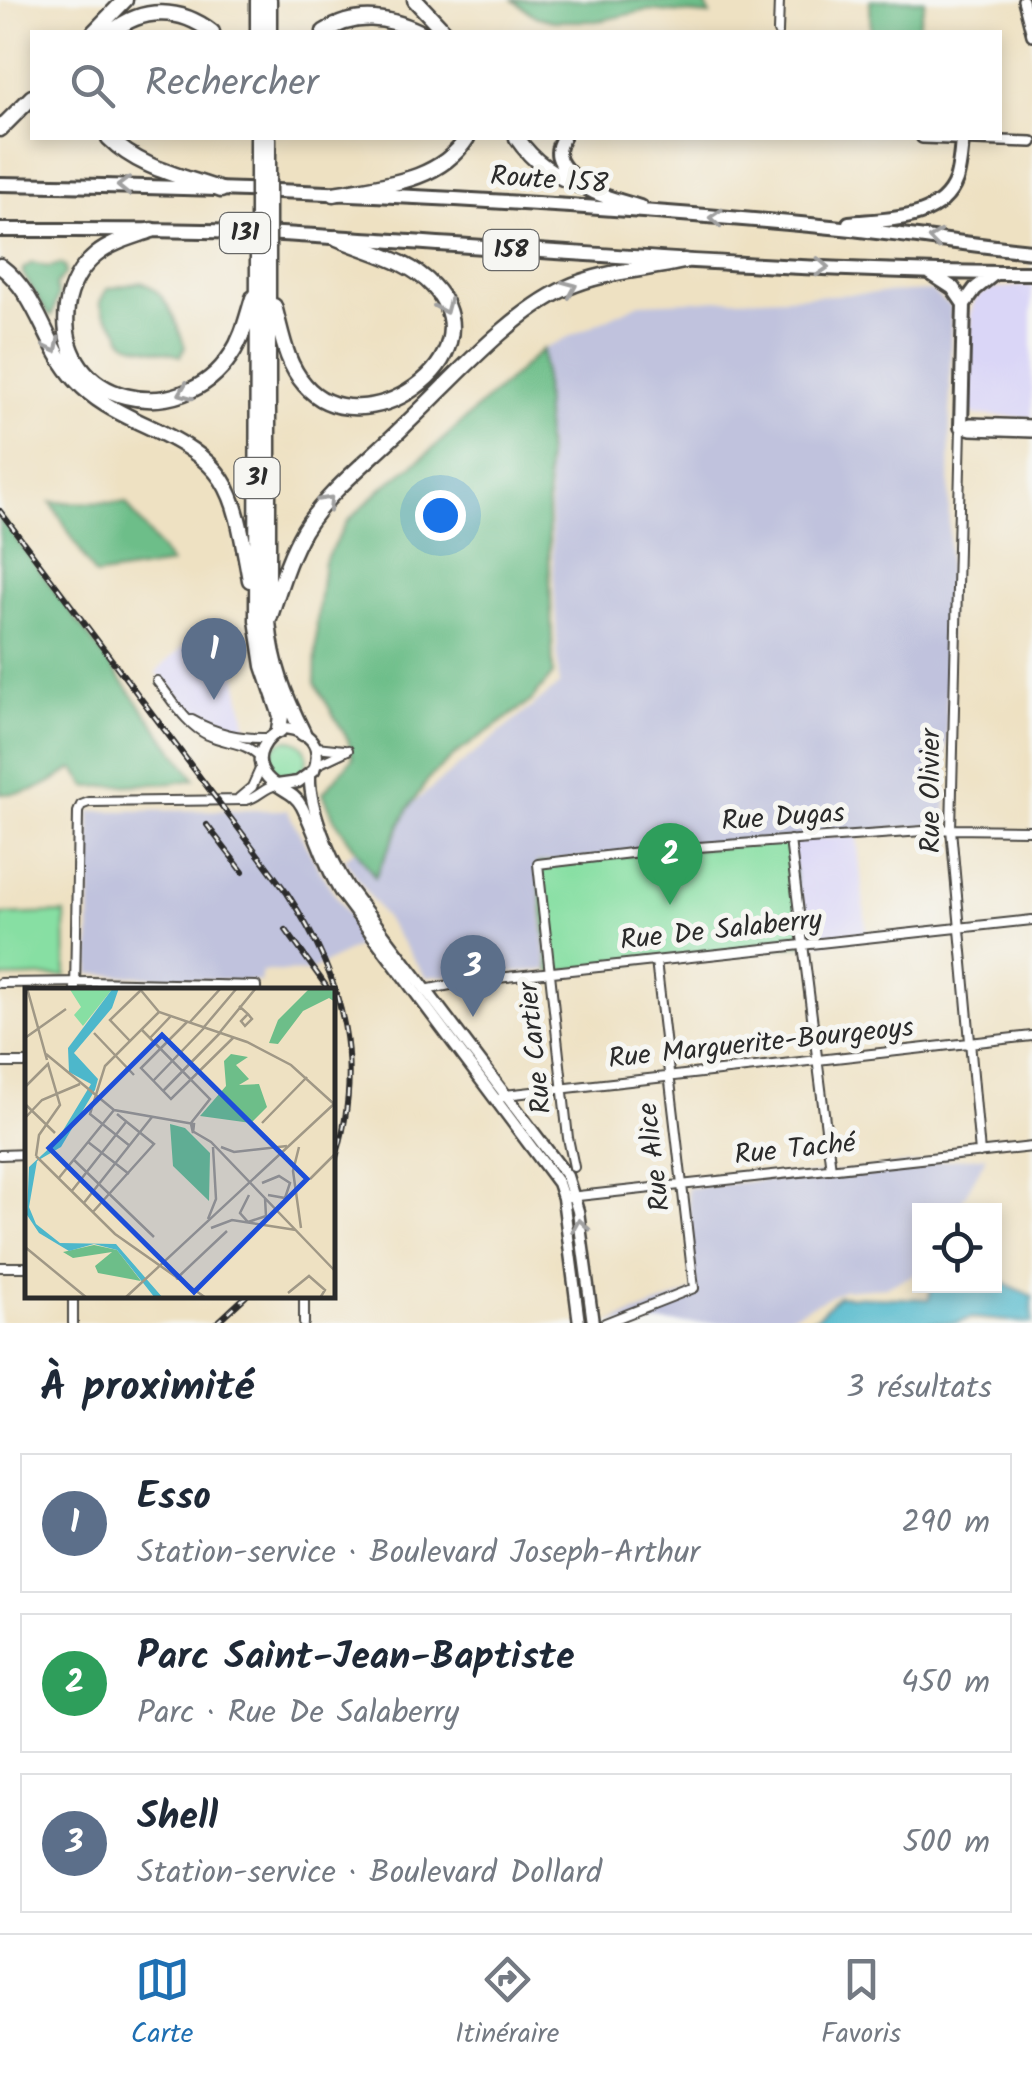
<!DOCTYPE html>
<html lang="fr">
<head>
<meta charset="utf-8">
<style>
	body { margin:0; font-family:Kalam,sans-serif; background:#f6f6f7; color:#1f2937 }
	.controls { position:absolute; right:30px; bottom:30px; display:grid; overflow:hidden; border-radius:0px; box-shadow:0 5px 15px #0003 }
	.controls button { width:90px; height:90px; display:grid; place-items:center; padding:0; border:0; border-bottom:2px solid #e0e1e3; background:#fff; color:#1f2937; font:50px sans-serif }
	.you { position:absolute; left:440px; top:515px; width:35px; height:35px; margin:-25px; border:8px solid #fff; border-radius:50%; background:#1a73e8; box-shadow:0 0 0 15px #1a73e833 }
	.badge { display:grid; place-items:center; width:65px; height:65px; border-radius:50%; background:#1f6fb2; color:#fff; font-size:32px; font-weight:700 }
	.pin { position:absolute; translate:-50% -82px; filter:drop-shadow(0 2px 5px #0008) }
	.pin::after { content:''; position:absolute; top:52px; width:35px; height:30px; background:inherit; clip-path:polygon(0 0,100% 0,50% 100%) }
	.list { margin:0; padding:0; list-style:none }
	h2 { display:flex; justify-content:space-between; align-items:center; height:130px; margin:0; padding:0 40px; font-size:42px }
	h2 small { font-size:32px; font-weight:400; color:#747a83 }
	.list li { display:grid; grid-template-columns:65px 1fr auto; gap:30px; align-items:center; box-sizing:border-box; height:140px; margin:0 20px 20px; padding:0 20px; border:2px solid #e0e1e3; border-radius:0px }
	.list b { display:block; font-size:38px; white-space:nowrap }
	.list p { margin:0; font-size:32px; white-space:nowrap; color:#747a83 }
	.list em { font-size:32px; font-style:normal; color:#747a83 }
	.icon { flex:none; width:55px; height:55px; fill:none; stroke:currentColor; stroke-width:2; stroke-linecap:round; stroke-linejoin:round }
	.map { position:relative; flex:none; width:1032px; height:1323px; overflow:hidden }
	.search { position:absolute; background:#fff; box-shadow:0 5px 15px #0003; left:30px; right:30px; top:30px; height:110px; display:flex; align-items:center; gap:25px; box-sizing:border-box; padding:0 35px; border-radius:0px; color:#747a83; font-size:38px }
	.sheet { height:610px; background:#fff }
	nav { display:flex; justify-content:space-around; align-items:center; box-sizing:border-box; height:140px; border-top:2px solid #e0e1e3; background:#fff; font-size:28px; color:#747a83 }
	nav a { display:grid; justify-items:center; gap:5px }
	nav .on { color:#1f6fb2 }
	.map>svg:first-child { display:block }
	.built { fill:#dad6f7 }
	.industrial { fill:#c0c2dd }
	.green { fill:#87dfa3; stroke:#598567; stroke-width:2.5 }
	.forest { fill:#6dbe89; stroke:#4c745a; stroke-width:2.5 }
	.water { fill:#4db7cb; stroke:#3c717b; stroke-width:2.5 }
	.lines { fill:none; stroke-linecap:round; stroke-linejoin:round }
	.minor-casing { stroke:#484642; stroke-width:12 }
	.tertiary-casing { stroke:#484642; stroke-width:14 }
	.secondary-casing { stroke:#484642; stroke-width:15 }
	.trunk-casing { stroke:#484642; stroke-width:18 }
	.motorway-casing { stroke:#484642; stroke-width:19 }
	.minor { stroke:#fff; stroke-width:8 }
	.tertiary { stroke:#fff; stroke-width:9 }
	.secondary { stroke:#fff; stroke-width:10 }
	.trunk { stroke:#fff; stroke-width:12 }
	.motorway { stroke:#fff; stroke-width:14 }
	.rail-casing { stroke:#2b2b2b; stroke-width:6 }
	.rail { stroke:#f6f6f2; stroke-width:2.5; stroke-dasharray:8; stroke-linecap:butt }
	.motorway-bridge-casing { stroke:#484642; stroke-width:19; stroke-linecap:butt }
	.motorway-bridge { stroke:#fff; stroke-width:14 }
	.oneway { stroke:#a0a0a0 }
	.labels { text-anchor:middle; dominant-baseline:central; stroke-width:10; stroke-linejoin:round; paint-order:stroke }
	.shield { fill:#f6f6f2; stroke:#686867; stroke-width:2.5 }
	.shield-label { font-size:25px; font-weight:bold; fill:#2b2b2b }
	.street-label { font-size:28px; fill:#2b2b2b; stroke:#f6f6f2 }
	.inset-road { fill:none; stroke:#a09886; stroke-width:2.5 }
	.view { fill:#1d4ed8; fill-opacity:0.15; stroke:#1d4ed8; stroke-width:5 }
	.inset-edge { fill:none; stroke:#2b2b2b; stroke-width:5 }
</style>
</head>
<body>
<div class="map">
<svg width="1032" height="1323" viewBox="0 0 1032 1323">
	<rect width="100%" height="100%" fill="#f6f6f2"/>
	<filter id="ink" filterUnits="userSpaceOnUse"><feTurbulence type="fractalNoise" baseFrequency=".01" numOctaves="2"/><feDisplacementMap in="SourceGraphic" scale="20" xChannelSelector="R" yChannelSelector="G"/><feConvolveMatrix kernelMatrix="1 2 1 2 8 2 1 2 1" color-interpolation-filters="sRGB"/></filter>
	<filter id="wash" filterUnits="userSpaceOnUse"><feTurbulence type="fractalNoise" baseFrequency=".0048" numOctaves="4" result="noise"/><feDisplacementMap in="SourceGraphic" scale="40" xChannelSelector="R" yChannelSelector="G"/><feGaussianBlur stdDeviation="2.25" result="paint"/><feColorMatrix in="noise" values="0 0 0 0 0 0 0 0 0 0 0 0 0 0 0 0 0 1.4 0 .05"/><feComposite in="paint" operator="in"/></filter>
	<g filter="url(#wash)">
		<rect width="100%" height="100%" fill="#eee1c2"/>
		<path class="built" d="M1032,285V418L976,415L969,410L967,399L971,312L974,302L979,295L993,289Z
			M227,630L248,733L221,730L198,720L183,707L168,684L156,672L191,639L205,634Z
			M857,835L867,938L803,945L790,840Z"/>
		<path class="industrial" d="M931,291L951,307L946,824L536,862L547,970L426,977L344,859L559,685L543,349L640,303Z
			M287,810L321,873L366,942L308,972L262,971L260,982L90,974V811Z
			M987,1156L957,1210H920L919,1269L914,1275L884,1287L843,1290L775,1323H609L696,1290L687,1188Z"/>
		<path class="green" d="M271 758a18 18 0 1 1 36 0a18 18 0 1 1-36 0Z
			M790,840L803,945L550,972L538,864Z
			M65,913L66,976L0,978V915Z"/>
		<path class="forest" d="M513,0H704L710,15L648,10L599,21H553L535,16Z
			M870,0H925L917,32H871Z
			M32,263L49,267L60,264L65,267V274L56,285L58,296L52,316L48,314L23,274V269Z
			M141,282C167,291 176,323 185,347L181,356C170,352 132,347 126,342C115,333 125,339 117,328C109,317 104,318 100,302L107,289Z
			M543,349L553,674L531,701L456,754L430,777L408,809L375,877L335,820L323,793L353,758L348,740L315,683L317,621L324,562L347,522L382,488L427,454Z
			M51,502L126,503L171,564L95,576Z
			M0,517L195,779L174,783L87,787L74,768C45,786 35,794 0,794Z"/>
		<path class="water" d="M995,1279L1032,1296V1323L972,1318L954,1323H801L816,1318L838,1296L929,1299L931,1289L935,1286H994Z"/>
	</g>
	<g filter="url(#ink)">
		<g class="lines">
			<defs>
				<path id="minor" d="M778,32L779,0
					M961,427L951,829L980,1153
					M157,681C172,699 186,725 208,735C226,744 245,741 260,757
					M192,720C217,734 240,739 269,738
					M316,747L344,750
					M316,765L348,750
					M239,798L252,787L261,767
					M790,840L831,1169
					M0,983L90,982L256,986V991
					M425,990L470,981L1032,920
					M75,991L78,812L81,805L89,802L246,800C258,798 264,787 277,785
					M0,1063H28
					M497,1101L505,1095L1032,1036
					M0,1155L28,1154
					M574,1167L568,1138L538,864L656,850L951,829L1032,830
					M569,1197L1032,1147
					M0,1267H28
					M73,1323V1296
					M304,1323V1296
					M605,1323L694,1288L656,961"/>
				<path id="tertiary" d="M1023,0L1032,35
					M922,138L1032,142
					M961,427L971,423L1032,425
					M964,428L971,430L1032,432"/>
				<path id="secondary" d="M310,774C308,806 331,860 348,887L567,1176L578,1211L593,1323
					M277,785L298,782L314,770C323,745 309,731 285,728C266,736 250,758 267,777C278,790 294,791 302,807C316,835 324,865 340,892L558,1183L563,1198L579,1323"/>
				<path id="trunk" d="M563,138C554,152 558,161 569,173C589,196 612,198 640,207
					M0,184C274,188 548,200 821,226C891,232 961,244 1032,251
					M849,223C886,219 941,222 956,180C960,167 961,153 962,139
					M0,230C94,230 187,229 281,234C531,248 781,273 1032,273
					M930,273L953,288L964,304
					M961,427L964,304L975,289L995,273"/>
				<path id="motorway" d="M415,0L445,32
					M94,32L125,0
					M112,32C143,6 181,8 212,32
					M258,32V0
					M269,32V0
					M324,32C355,12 387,16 420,32
					M0,129L32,97
					M109,138C139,168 182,176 221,190
					M268,138V177
					M517,138C534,163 553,175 581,186
					M258,177V138
					M334,194C381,185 438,183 467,138
					M152,230C133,237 112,242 96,255C80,268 70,287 67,307C55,405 182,431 231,355C243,337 247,317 253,298
					M258,247L257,620L264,666L281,716L279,730
					M268,248V622C272,665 284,695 303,733
					M0,266C39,295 44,345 76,380C94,400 116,411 139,422C231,464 233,484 250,580
					M274,306C282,334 285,362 305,385C361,450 500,359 433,286C409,260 369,252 337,238
					M268,622C279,591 287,559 304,530C329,490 371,459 404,426C451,382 508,315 566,288C603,271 645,270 684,261"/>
			</defs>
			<use href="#minor" class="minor-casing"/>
			<use href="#tertiary" class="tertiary-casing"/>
			<use href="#secondary" class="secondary-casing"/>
			<use href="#trunk" class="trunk-casing"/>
			<use href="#motorway" class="motorway-casing"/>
			<use href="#minor" class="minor"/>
			<use href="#tertiary" class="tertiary"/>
			<use href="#secondary" class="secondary"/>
			<use href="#trunk" class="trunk"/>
			<use href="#motorway" class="motorway"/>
			<defs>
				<path id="rail" d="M0,511L287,893C345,981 367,1068 332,1170
					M207,825L243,872
					M286,930L326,986
					M217,1323L246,1296"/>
			</defs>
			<use href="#rail" class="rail-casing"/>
			<use href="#rail" class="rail"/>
			<defs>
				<path id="motorway-bridge" d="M258,177V247
					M268,177V248"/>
			</defs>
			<use href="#motorway-bridge" class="motorway-bridge-casing"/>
			<use href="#motorway-bridge" class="motorway-bridge"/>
		</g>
		<defs><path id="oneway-chevron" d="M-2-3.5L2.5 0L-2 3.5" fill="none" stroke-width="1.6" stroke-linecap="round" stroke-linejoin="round" transform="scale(2.5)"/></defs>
		<g class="oneway">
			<use href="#oneway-chevron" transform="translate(124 186) rotate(-179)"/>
			<use href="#oneway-chevron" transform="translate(716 218) rotate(-176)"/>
			<use href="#oneway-chevron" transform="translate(935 239) rotate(-173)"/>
			<use href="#oneway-chevron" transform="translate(822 267) rotate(3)"/>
			<use href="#oneway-chevron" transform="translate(570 288) rotate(-23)"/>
			<use href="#oneway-chevron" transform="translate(444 307) rotate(67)"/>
			<use href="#oneway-chevron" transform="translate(53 346) rotate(63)"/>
			<use href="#oneway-chevron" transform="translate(185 392) rotate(158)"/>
			<use href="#oneway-chevron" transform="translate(327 502) rotate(-47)"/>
			<use href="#oneway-chevron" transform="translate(580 1226) rotate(-99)"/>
		</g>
	</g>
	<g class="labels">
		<g class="shield">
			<rect x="220" y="213" width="50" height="40" rx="8"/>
			<rect x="483.5" y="230" width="55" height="40" rx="8"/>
			<rect x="234.5" y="458" width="45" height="40" rx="8"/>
		</g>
		<g class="shield-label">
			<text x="245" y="233">131</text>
			<text x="511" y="250">158</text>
			<text x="257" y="478">31</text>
		</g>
		<g class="street-label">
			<text transform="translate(549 181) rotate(4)">Route 158</text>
			<text transform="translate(931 791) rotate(-90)">Rue Olivier</text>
			<text transform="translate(783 818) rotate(-4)">Rue Dugas</text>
			<text transform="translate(721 931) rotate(-6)">Rue De Salaberry</text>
			<text transform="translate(761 1044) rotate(-6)">Rue Marguerite-Bourgeoys</text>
			<text transform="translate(536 1048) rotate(-96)">Rue Cartier</text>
			<text transform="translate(795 1150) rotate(-6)">Rue Taché</text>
			<text transform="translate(655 1157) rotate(-97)">Rue Alice</text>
		</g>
	</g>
	<g transform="translate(25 988)">
		<rect width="310" height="310" fill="#eee1c2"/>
		<path d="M44,0H88L58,38L49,27L56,19Z" fill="#87dfa3"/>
		<path d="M285,0H310V14L304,10L278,23L253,56L244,55L253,32ZM206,66L223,69L211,77L224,91L214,97L234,96L242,119L226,135L175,128L201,98L199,73ZM145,136L160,140L185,165L184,213L148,178ZM69,257L92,262L116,293L73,285L70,278L87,264L48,270L38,264Z" fill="#6dbe89"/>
		<path d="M88,0H94L87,20L49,65L73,91L70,102L36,159L12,173L4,219L11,236L35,255L91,256L138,310H130L92,262L69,256L44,263L14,245L2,227L4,179L31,154L66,96L44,84L43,60Z" fill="#4db7cb"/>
		<path class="inset-road" d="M2,0L22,72M114,0L134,24L222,54L266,77L309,116M214,18L223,26L227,31L220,38L216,33L223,26M163,33L116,80L146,111L209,49M165,34L196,0M179,39L212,0M117,42L185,111L166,135M195,44L231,0M69,45L109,87M0,50L41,21M125,50L146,28M105,53L85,32L115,3M21,66L89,122L169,136L168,145L166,136M128,93L180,39M0,99L23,76L35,117L14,147L11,168M138,103L196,44M0,116L30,145M0,130L17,112L55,96M237,135L282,89M169,144L186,154L310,283M63,154L104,186M105,158L65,126L80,78L134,24M196,159L209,164L262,158M274,159L268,183L276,240M11,168L90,246L181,310M49,172L129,249M33,191L89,122M285,191L310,166M237,195L254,188L265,195L260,210L243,207M46,204L101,134M224,207L215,225L223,234L241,228L240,210M58,216L127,129M67,225L129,156L92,126M183,231L191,211L188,159M186,240L207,232L271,242M0,259L62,310M151,291L202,243M263,305L284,288L300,302L295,310M100,310L310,115"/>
		<path class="view" d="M137,47L282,191L169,304L24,160Z"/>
		<rect width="310" height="310" class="inset-edge"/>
	</g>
</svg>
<div class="controls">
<button><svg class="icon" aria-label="locate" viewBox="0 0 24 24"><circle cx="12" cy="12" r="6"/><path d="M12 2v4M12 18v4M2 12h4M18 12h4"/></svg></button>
</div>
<div class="you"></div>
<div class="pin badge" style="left:214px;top:700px;background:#5c6f8a">1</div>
<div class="pin badge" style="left:670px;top:905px;background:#2e9e5b">2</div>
<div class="pin badge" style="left:473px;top:1017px;background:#5c6f8a">3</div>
<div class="search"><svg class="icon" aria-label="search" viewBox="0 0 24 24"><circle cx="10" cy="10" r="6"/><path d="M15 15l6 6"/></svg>Rechercher</div>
</div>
<section class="sheet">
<h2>À proximité<small>3 résultats</small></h2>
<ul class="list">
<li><span class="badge" style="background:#5c6f8a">1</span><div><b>Esso</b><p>Station-service · Boulevard Joseph-Arthur</p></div><em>290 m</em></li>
<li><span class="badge" style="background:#2e9e5b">2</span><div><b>Parc Saint-Jean-Baptiste</b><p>Parc · Rue De Salaberry</p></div><em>450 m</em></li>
<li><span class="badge" style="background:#5c6f8a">3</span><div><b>Shell</b><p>Station-service · Boulevard Dollard</p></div><em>500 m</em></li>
</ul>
</section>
<nav>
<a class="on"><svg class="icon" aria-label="map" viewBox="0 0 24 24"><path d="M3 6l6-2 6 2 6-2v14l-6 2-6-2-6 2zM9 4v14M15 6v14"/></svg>Carte</a>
<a><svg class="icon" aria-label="directions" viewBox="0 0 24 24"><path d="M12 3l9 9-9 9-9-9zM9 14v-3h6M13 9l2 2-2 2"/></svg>Itinéraire</a>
<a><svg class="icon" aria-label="saved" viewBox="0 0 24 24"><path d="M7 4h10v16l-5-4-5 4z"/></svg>Favoris</a>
</nav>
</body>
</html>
